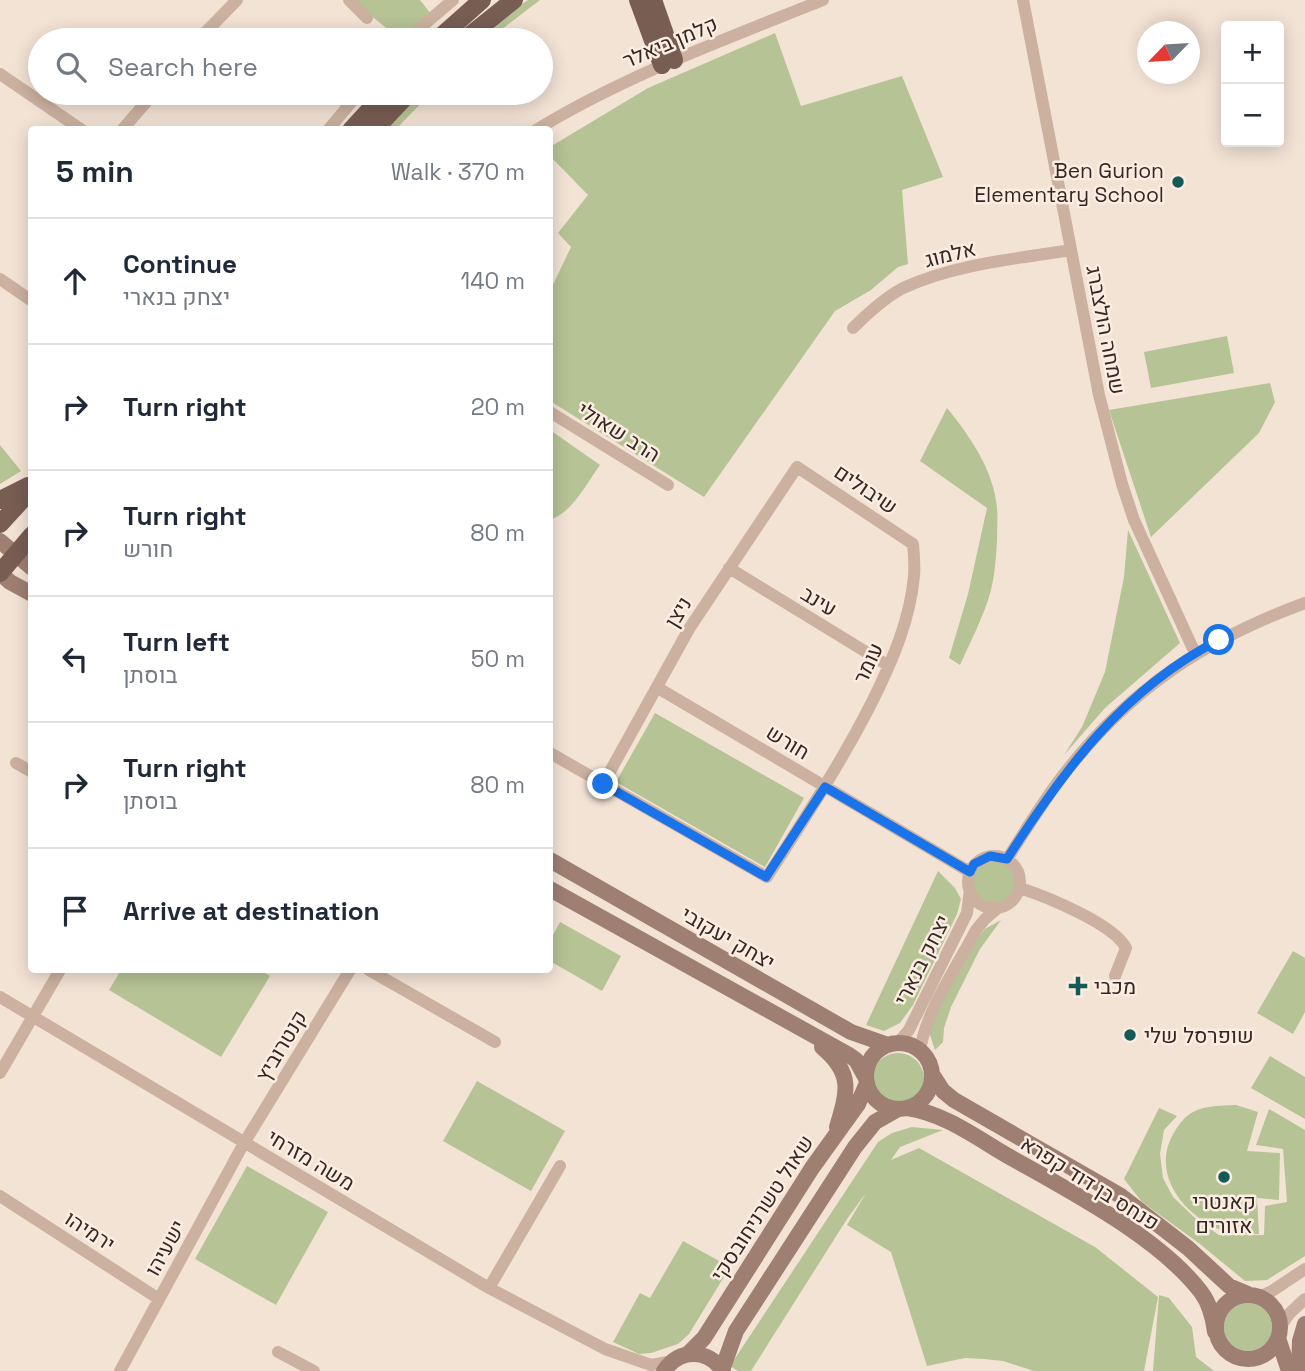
<!DOCTYPE html>
<html lang="en">
<head>
<meta charset="utf-8">
<style>
	body { margin:0; font-family:"Space Grotesk",Heebo,sans-serif; background:#f6f6f7; color:#1f2937 }
	.controls { position:absolute; right:21px; top:21px; display:grid; overflow:hidden; border-radius:7px; box-shadow:0 4px 18px #0003 }
	.controls button { width:63px; height:63px; display:grid; place-items:center; padding:0; border:0; border-bottom:2px solid #e0e1e3; background:#fff; color:#1f2937; font:35px sans-serif }
	.compass { position:absolute; left:1137px; top:21px; width:63px; height:63px; border-radius:50%; background:#fff; box-shadow:0 4px 18px #0003; rotate:245deg }
	.stop { position:absolute; width:21px; height:21px; margin:-16px; border:5px solid #1a73e8; border-radius:50%; background:#fff }
	.stop.end { background:#1a73e8; border-color:#fff; box-shadow:0 2px 7px #0008 }
	.list { margin:0; padding:0; list-style:none }
	h2 { display:flex; justify-content:space-between; align-items:center; height:91px; margin:0; padding:0 28px; font-size:30px }
	h2 small { font-size:23px; font-weight:400; color:#747a83 }
	.list li { display:grid; grid-template-columns:46px 1fr auto; gap:21px; align-items:center; box-sizing:border-box; height:126px; padding:0 28px; border-top:2px solid #e0e1e3 }
	.list b { display:block; font-size:26px; white-space:nowrap }
	.list p { margin:0; font-size:23px; white-space:nowrap; color:#747a83 }
	.list em { font-size:23px; font-style:normal; color:#747a83 }
	.icon { flex:none; width:38px; height:38px; fill:none; stroke:currentColor; stroke-width:2; stroke-linecap:round; stroke-linejoin:round }
	.map { position:relative; flex:none; width:1305px; height:1371px; overflow:hidden }
	.search { position:absolute; background:#fff; box-shadow:0 4px 18px #0003; left:28px; top:28px; width:525px; height:77px; display:flex; align-items:center; gap:18px; box-sizing:border-box; padding:0 24px; border-radius:38px; color:#747a83; font-size:26px }
	.panel { position:absolute; background:#fff; box-shadow:0 4px 18px #0003; left:28px; top:126px; width:525px; height:847px; border-radius:7px }
	.map>svg:first-child { display:block }
	.green { fill:#b6c394 }
	.lines { fill:none; stroke-linecap:round; stroke-linejoin:round }
	.street { stroke:#ccb1a0; stroke-width:12 }
	.secondary { stroke:#9f7f72; stroke-width:16 }
	.primary { stroke:#785d53; stroke-width:18 }
	.route { stroke:#1a73e8; stroke-width:9 }
	.poi-dot { fill:#165959; stroke:#fbede1; stroke-width:2.5 }
	.labels { text-anchor:middle; dominant-baseline:central; stroke-width:5; stroke-linejoin:round; paint-order:stroke }
	.street-label { font-size:21px; fill:#352824; stroke:#fbede1 }
	.poi-label { font-size:21px; fill:#352824; stroke:#fbede1; text-anchor:start }
</style>
</head>
<body>
<div class="map">
<svg width="1305" height="1371" viewBox="0 0 1305 1371">
	<rect width="100%" height="100%" fill="#f3e3d5"/>
	<path class="green" d="M355,0H420L430,13L400,39L369,14Z
		M528,0H540L488,40H476L496,22Z
		M775,33L801,106L902,76L943,177L902,190L908,264L898,267L871,290L835,311L704,497L550,401V291L571,247L558,233L588,195L550,156V147L648,88Z
		M421,93H431L396,129L386,130Z
		M1227,336L1234,373L1151,388L1144,352Z
		M1270,383L1275,402L1259,433L1151,537L1109,410Z
		M947,408C970,436 994,471 997,508C998,519 997,530 997,541C996,557 995,574 991,590C984,616 971,640 960,665L949,658L968,594L987,508L920,461Z
		M550,430L600,465C586,484 573,512 550,520Z
		M0,445L21,471L0,484Z
		M1128,530L1180,643L1105,708L1064,755L1082,727L1105,672L1124,577Z
		M655,713L804,798L765,867L616,782Z
		M973 882a21 21 0 1 1 42 0a21 21 0 1 1-42 0Z
		M938,871L955,888L961,899L957,914L913,1005L900,1023L884,1031L866,1025Z
		M1001,920L980,949L951,1007L944,1028L943,1042L935,1050L928,1029L975,940L985,929Z
		M560,922L621,956L602,991L550,961V941Z
		M1293,951L1305,958V1012L1293,1034L1257,1013Z
		M121,970H260L270,976L221,1057L109,990Z
		M872 1079a26 26 0 1 1 52 0a26 26 0 1 1-52 0Z
		M1270,1056L1305,1077V1119L1251,1088Z
		M477,1081L565,1131L531,1191L443,1141Z
		M1236,1105L1258,1112L1247,1151L1280,1153L1279,1200L1257,1198L1259,1234C1249,1234 1236,1235 1227,1232C1185,1219 1148,1173 1175,1131C1179,1124 1185,1116 1193,1112C1206,1105 1222,1106 1236,1105Z
		M1159,1108L1177,1116L1164,1130L1160,1154L1163,1178L1173,1197L1195,1218L1219,1235H1264L1265,1206L1287,1202L1283,1149L1256,1145L1269,1109L1305,1130V1256L1267,1280L1245,1281L1200,1244L1142,1202L1124,1179Z
		M912,1127L943,1130L900,1147L891,1160L919,1148L1095,1247L1158,1297L1144,1371H1034L1003,1361L984,1359L965,1358L927,1366L891,1252L847,1225L866,1193L847,1219L751,1371H738L730,1366L878,1142L892,1133Z
		M247,1166L328,1212L276,1305L195,1259Z
		M683,1241L730,1267L689,1334L678,1344L651,1353L639,1354L613,1342L640,1293L650,1298Z
		M1159,1295L1169,1298L1192,1327L1196,1357L1214,1371H1153Z
		M1224 1327a24 24 0 1 1 48 0a24 24 0 1 1-48 0Z"/>
	<g class="lines">
		<path class="street" d="M349,0L367,18
			M1023,0L1099,395L1122,484L1134,520L1195,653
			M198,40L237,0
			M406,40L453,0
			M0,74L82,130
			M122,130L154,93
			M328,130L359,93
			M536,130C626,75 726,39 823,0
			M0,279L32,301
			M853,328C868,313 884,298 903,288C955,264 1015,259 1071,250
			M550,412L668,485
			M729,568L889,666
			M658,688L970,872
			M550,753L767,877C805,818 843,760 874,698C893,659 910,620 914,576C915,566 914,555 913,544L797,467L689,629L603,784
			M16,763L32,772
			M968 882a26 26 0 1 1 52 0a26 26 0 1 1-52 0Z
			M1007,859C1026,830 1043,801 1064,774C1130,689 1204,640 1305,603
			M1020,888C1047,897 1114,924 1126,948L1115,976
			M369,970L495,1042
			M0,997L489,1288L605,1349L651,1365L673,1361
			M898,1043L909,1030L967,913L970,890
			M920,1052C924,1014 958,965 976,930L985,919L999,907
			M0,1073L60,970
			M0,1196L159,1299
			M489,1288L560,1166
			M1259,1297L1272,1291L1305,1269
			M1280,1327L1289,1314L1305,1299
			M278,1352L314,1371
			M120,1371L244,1143L350,970"/>
		<path class="secondary" d="M0,541L32,568
			M0,573L10,582L32,594
			M550,860L851,1032L888,1045
			M550,889L849,1055L856,1060L866,1078
			M866 1076a33 33 0 1 1 66 0a33 33 0 1 1-66 0Z
			M822,1047C853,1073 848,1091 837,1127
			M932,1074L943,1091L954,1100L1121,1196L1188,1248L1229,1286L1248,1294
			M907,1108C944,1113 977,1138 1008,1156C1068,1190 1159,1237 1201,1292C1210,1304 1213,1317 1215,1332
			M1216 1327a32 32 0 1 1 64 0a32 32 0 1 1-64 0Z
			M1278,1338L1289,1371
			M689,1353L704,1338L812,1168L858,1104L867,1083
			M722,1370L736,1331L855,1147L875,1122L898,1109
			M664,1371C680,1348 708,1349 723,1371
			M1299,1371L1300,1341L1305,1324"/>
		<path class="primary" d="M638,0L662,65
			M653,0L674,60
			M437,40L482,0
			M464,40L514,0
			M351,130L385,93
			M374,130L409,93
			M0,500L28,486
			M0,524L32,489
			M0,573L32,535"/>
	</g>
	<g class="lines">
		<path class="route" d="M603,784L766,877L825,787L970,872L974,864L990,856L1007,859C1063,771 1123,689 1219,640"/>
	</g>
	<g class="poi-dot">
		<circle cx="1178" cy="182" r="7"/>
		<path d="M1074.5 975.5h7v7h7v7h-7v7h-7v-7h-7v-7h7z"/>
		<circle cx="1130" cy="1035" r="7"/>
		<circle cx="1224" cy="1177" r="7"/>
	</g>
	<g class="labels">
		<g class="street-label">
			<text transform="translate(670 42) rotate(-23)">קלמן ביאלר</text>
			<text transform="translate(950 254) rotate(-14)">אלמוג</text>
			<text transform="translate(1106 330) rotate(79)">שמחה הולצברג</text>
			<text transform="translate(619 432) rotate(32)">הרב שאולי</text>
			<text transform="translate(866 489) rotate(34)">שיבולים</text>
			<text transform="translate(819 601) rotate(31)">עינב</text>
			<text transform="translate(678 612) rotate(-59)">ניצן</text>
			<text transform="translate(868 663) rotate(-65)">עומר</text>
			<text transform="translate(788 742) rotate(31)">חורש</text>
			<text transform="translate(728 938) rotate(30)">יצחק יעקובי</text>
			<text transform="translate(922 960) rotate(-63)">יצחק בנארי</text>
			<text transform="translate(281 1046) rotate(-59)">קנטרוביץ</text>
			<text transform="translate(311 1160) rotate(31)">משה מזרחי</text>
			<text transform="translate(1090 1183) rotate(32)">פנחס בן דוד קפרא</text>
			<text transform="translate(762 1208) rotate(-57)">שאול טשרניחובסקי</text>
			<text transform="translate(90 1231) rotate(33)">ירמיהו</text>
			<text transform="translate(165 1248) rotate(-61)">ישעיהו</text>
		</g>
		<g class="poi-label">
			<text x="1164" y="170" text-anchor="end">Ben Gurion<tspan x="1164" dy="24">Elementary School</tspan></text>
			<text x="1094" y="986">מכבי</text>
			<text x="1144" y="1035">שופרסל שלי</text>
			<text x="1224" y="1201" text-anchor="middle">קאנטרי<tspan x="1224" dy="24">אזורים</tspan></text>
		</g>
	</g>
</svg>
<div class="controls">
<button>+</button>
<button>−</button>
</div>
<svg class="compass" viewBox="-18 -18 36 36"><path d="M0-13l5 13h-10z" fill="#e53935"/><path d="M0 13l5-13h-10z" fill="#747a83"/></svg>
<div class="stop" style="left:1219px;top:640px"></div>
<div class="stop end" style="left:603px;top:784px"></div>
<div class="search"><svg class="icon" aria-label="search" viewBox="0 0 24 24"><circle cx="10" cy="10" r="6"/><path d="M15 15l6 6"/></svg>Search here</div>
<section class="panel">
<h2>5 min<small>Walk · 370 m</small></h2>
<ul class="list">
<li><svg class="icon" aria-label="ahead" viewBox="0 0 24 24"><path d="M12 20V5M6 11l6-6 6 6"/></svg><div><b>Continue</b><p>יצחק בנארי</p></div><em>140 m</em></li>
<li><svg class="icon" aria-label="right" viewBox="0 0 24 24"><path d="M7 20v-9h11M14 6l5 5-5 5"/></svg><div><b>Turn right</b></div><em>20 m</em></li>
<li><svg class="icon" aria-label="right" viewBox="0 0 24 24"><path d="M7 20v-9h11M14 6l5 5-5 5"/></svg><div><b>Turn right</b><p>חורש</p></div><em>80 m</em></li>
<li><svg class="icon" aria-label="left" viewBox="0 0 24 24"><path d="M17 20v-9H6M10 6l-5 5 5 5"/></svg><div><b>Turn left</b><p>בוסתן</p></div><em>50 m</em></li>
<li><svg class="icon" aria-label="right" viewBox="0 0 24 24"><path d="M7 20v-9h11M14 6l5 5-5 5"/></svg><div><b>Turn right</b><p>בוסתן</p></div><em>80 m</em></li>
<li><svg class="icon" aria-label="arrive" viewBox="0 0 24 24"><path d="M6 21V4h12l-3 4 3 4H6"/></svg><div><b>Arrive at destination</b></div></li>
</ul>
</section>
</div>
</body>
</html>
